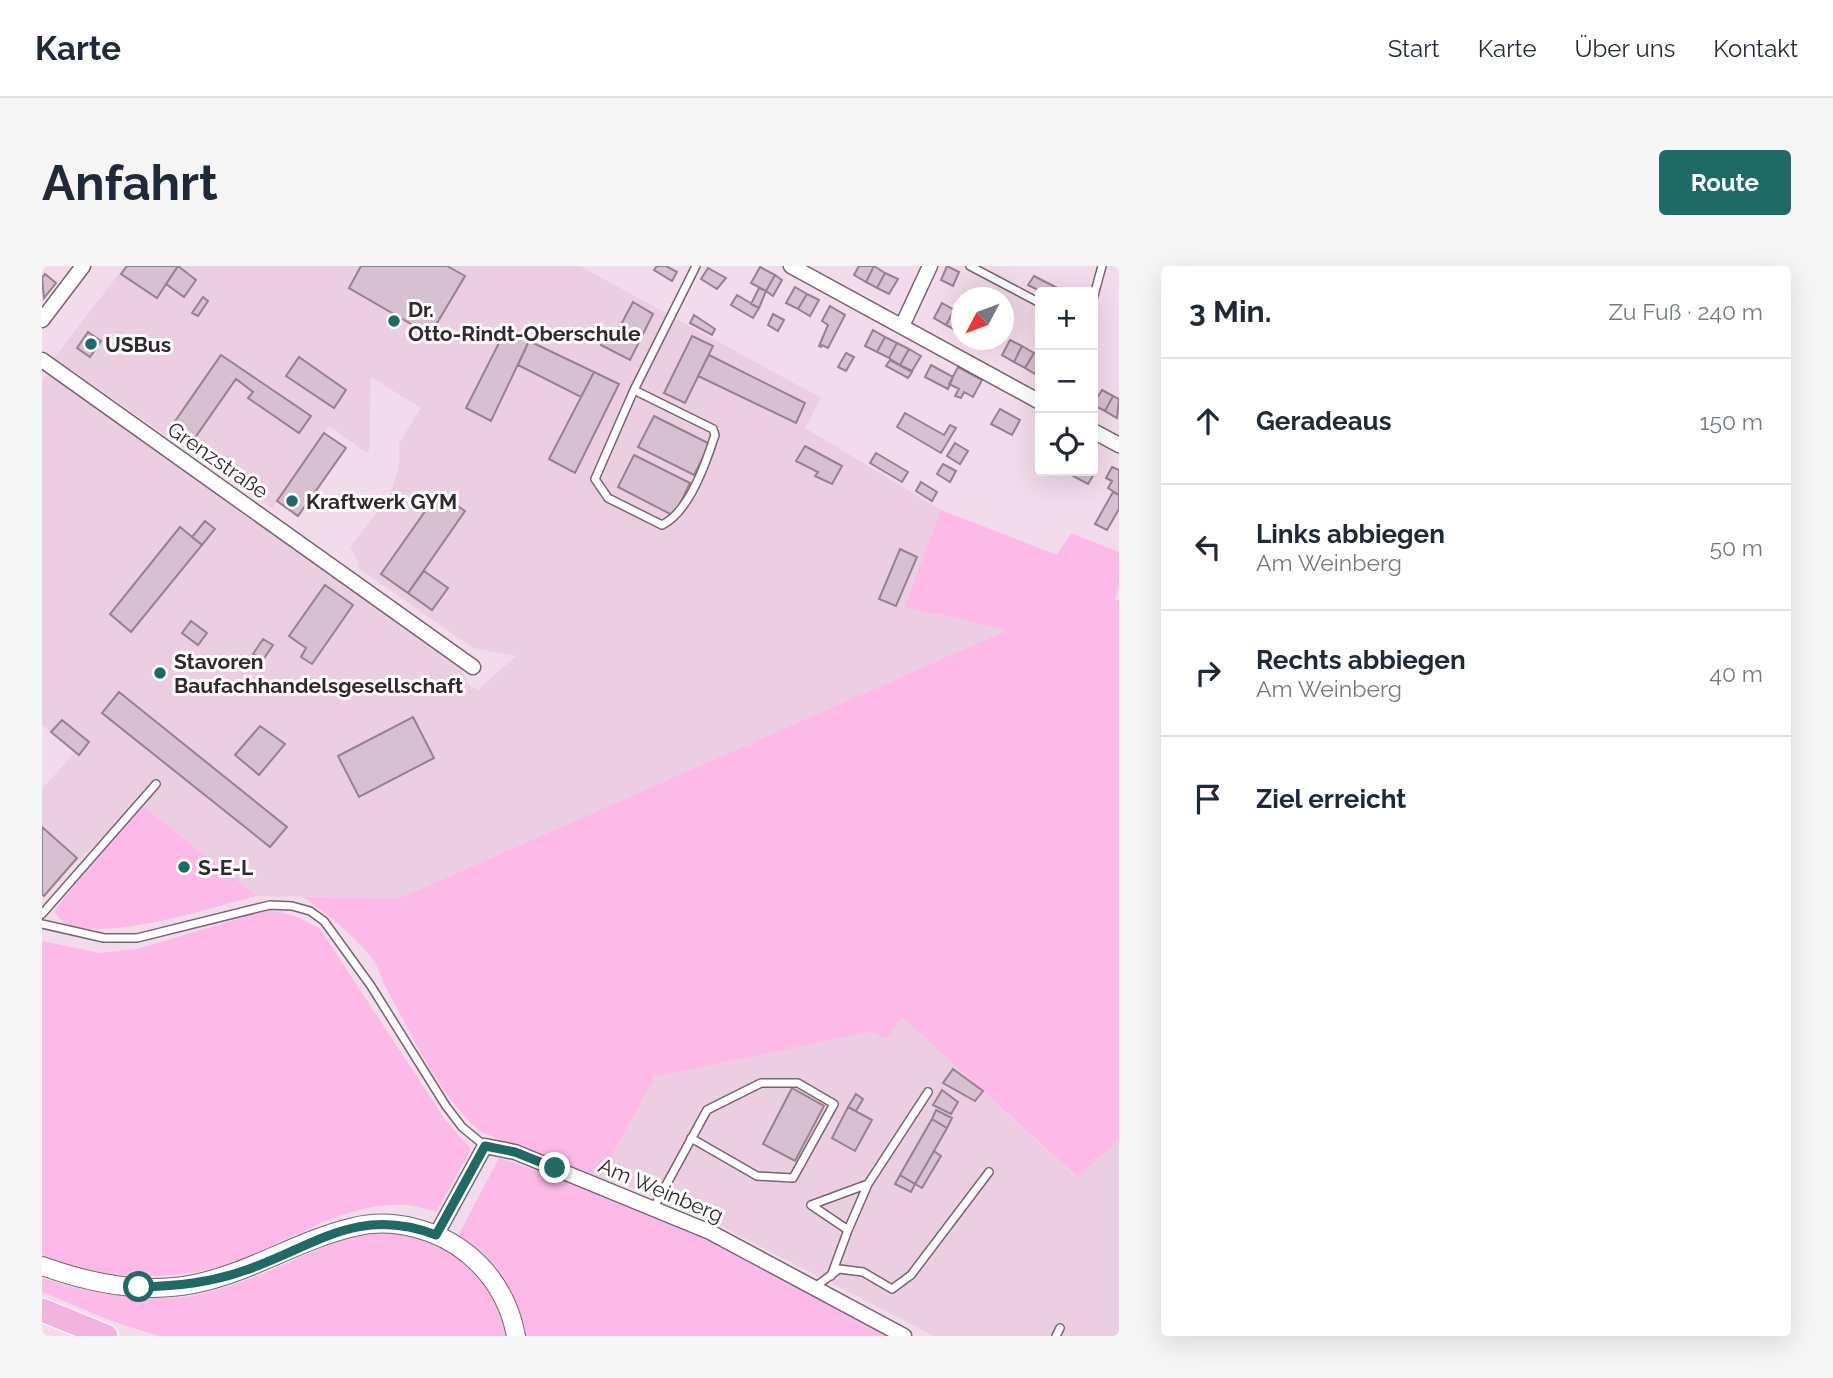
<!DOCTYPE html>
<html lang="de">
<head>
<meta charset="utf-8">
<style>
	body { margin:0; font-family:Raleway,sans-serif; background:#f6f6f7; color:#1f2937 }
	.controls { position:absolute; right:21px; top:21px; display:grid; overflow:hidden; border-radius:7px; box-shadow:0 7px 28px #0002 }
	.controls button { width:63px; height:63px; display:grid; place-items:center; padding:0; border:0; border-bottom:2px solid #e0e1e3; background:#fff; color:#1f2937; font:35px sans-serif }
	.compass { position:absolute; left:909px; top:21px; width:63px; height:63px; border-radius:50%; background:#fff; box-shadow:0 7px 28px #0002; rotate:229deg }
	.stop { position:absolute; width:21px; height:21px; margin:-16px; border:5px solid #206a65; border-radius:50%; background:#fff }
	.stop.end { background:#206a65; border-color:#fff; box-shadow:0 2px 7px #0008 }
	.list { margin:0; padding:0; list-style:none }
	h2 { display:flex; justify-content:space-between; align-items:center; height:91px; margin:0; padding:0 28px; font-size:30px }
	h2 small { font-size:23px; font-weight:400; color:#747a83 }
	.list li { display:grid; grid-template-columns:46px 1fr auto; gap:21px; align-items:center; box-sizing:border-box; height:126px; padding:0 28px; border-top:2px solid #e0e1e3 }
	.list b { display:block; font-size:26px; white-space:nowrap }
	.list p { margin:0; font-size:23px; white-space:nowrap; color:#747a83 }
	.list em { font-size:23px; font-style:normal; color:#747a83 }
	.icon { flex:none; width:38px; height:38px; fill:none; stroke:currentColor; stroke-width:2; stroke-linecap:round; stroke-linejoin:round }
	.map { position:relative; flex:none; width:1077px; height:1070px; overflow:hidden; border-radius:7px }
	header { display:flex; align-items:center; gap:42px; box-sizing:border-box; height:98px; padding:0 35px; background:#fff; border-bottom:2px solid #e0e1e3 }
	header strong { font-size:33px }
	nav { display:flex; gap:38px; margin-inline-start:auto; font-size:24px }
	.intro { display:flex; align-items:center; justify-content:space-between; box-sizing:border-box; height:168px; padding:0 42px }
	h1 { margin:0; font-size:49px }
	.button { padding:18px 32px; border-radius:7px; background:#206a65; color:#fff; font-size:24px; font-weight:700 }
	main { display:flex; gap:42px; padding:0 42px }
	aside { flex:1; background:#fff; border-radius:7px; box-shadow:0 7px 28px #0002 }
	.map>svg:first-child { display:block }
	.built { fill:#eccee2 }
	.green { fill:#fdbae8 }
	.building { fill:#d7c0cf; stroke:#96818f; stroke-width:2 }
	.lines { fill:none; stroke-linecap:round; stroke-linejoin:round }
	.service-casing { stroke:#786472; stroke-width:10 }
	.minor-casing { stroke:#786472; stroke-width:17 }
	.tertiary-casing { stroke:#786472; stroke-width:20 }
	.trunk-casing { stroke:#fff; stroke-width:25 }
	.service { stroke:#fff; stroke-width:7 }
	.minor { stroke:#fff; stroke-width:14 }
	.tertiary { stroke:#fff; stroke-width:18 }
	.trunk { stroke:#f2b4df; stroke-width:23 }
	.route { stroke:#206a65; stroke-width:9 }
	.poi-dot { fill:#206a65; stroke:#fff; stroke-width:2.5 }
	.labels { text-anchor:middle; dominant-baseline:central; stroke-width:6; stroke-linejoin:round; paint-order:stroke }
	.poi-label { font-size:21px; font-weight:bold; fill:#31292f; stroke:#fff; text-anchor:start }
	.street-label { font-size:21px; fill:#31292f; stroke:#fff }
</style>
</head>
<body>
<header>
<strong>Karte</strong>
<nav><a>Start</a><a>Karte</a><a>Über uns</a><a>Kontakt</a></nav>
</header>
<div class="intro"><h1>Anfahrt</h1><a class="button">Route</a></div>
<main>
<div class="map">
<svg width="1077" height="1070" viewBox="0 0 1077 1070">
	<rect width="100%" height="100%" fill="#f2dbea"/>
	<path class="built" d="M83,0H538L779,132L763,162L899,244L864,340L968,364L358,632L215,630L97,537L0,628V523L33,486L0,459V115L5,108L417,397L426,418L436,424L474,390L431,382L315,301L317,297L308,281L347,230L357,202V177L379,142L329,111L327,184L325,187L287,160L230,243L12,92Z
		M860,751L1034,911L1077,874V1070H892L619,929L557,913L613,811L829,766L845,773Z"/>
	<path class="green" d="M899,244L1015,289L1029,267L1077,286V318L1073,335L1077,334V874L1035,911L860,751L845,773L829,766L613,811L557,913L439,866C398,832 370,768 344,722C339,712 336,700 330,692C312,669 285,648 261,631L358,632L966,364L863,341Z
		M97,537L215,630C172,641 62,677 23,657C19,655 15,649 12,645Z
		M226,644C246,647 261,652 278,663L404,855L429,883L394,946C379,941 362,937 347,939C294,943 246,975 198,994C135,1018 62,1014 0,991V675L58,687L95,683Z
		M457,892L611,943L862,1070H117L72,1056L0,1026V1012C43,1026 109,1038 154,1029C172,1025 192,1019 210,1012C262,993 320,952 378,972C388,975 398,981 408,985Z"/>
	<path class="building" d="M85,0H136L115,32L79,8Z
		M136,0L154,14L142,31L124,18Z
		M319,0H405L423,10L388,69L307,22Z
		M615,0H624L635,6L630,15L612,4Z
		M817,0H832L824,16L812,9Z
		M832,0L843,7L835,22L824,16Z
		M905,0L917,6L911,20L899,14Z
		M718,1L733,9L724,25L709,17Z
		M666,2L684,12L675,23L659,13Z
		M843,7L856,13L847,28L835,22Z
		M3,8L14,17L2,32L0,12Z
		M733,9L740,14L731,30L724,25Z
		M992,10L1023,26H1000L986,19Z
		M753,21L765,28L756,43L744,37Z
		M717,22L724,25L717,42L709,38Z
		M765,28L777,34L768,50L756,43Z
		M695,29L717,42L711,52L689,39Z
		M161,31L166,35L156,50L150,47Z
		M591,36L611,48L588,94L559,79L566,67L583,76L586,72L575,66Z
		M900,37L912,44L904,59L892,52Z
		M788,40L803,49L786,82L780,79L779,81L777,80L786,59L780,55Z
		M912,44L919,48V57L915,65L904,59Z
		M731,48L742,54L736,65L726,59Z
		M652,49L673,63L670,69L648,57Z
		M464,63L487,75L449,155L424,142Z
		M831,64L843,71L835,86L823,80Z
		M46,66L59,75L48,91L35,82Z
		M650,70L671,80L643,137L622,127Z
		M843,71L855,77L847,92L835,86Z
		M968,74L980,80L972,96L960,89Z
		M487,75L552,106L539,131L476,99Z
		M855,77L867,83L858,99L847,92Z
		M980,80L992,87L983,102L972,96Z
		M867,83L879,90L870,105L858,99Z
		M804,87L812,91L804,105L796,101Z
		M992,87L998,90V103L995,109L983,102Z
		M179,89L269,150L257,167L206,132L211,126L194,113L150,176L129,161Z
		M667,89L763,137L754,157L656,110Z
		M257,91L304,124L292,142L244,110Z
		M848,94L870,106L866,112L844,100Z
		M889,99L911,111L906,123L883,111Z
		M916,101L940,114L931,131L922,126L919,132L913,130L917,123L907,118Z
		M552,106L577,118L533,207L507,193Z
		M1060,124L1071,130L1063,145L1051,139Z
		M1071,130L1077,133L1075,152L1063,145Z
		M958,143L978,154L970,169L949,158Z
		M863,147L902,169L908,159L914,162L899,187L855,161Z
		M612,150L668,178L652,209L596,181Z
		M282,167L304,182L256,250L235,235Z
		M913,177L926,185L918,198L905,190Z
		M763,180L800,200L790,218L773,210L776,206L754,195Z
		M834,187L866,206L860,216L828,197Z
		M592,189L648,217L632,250L576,221Z
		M901,198L914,205L908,216L895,208Z
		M1051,201L1055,203L1046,218L1029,209L1032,205H1051Z
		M1070,201L1077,204V229L1066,222L1070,215L1064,212Z
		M879,216L895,226L890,235L874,225Z
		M1071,226L1077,229V243L1065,264L1053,258Z
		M396,227L423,245L366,327L339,308Z
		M163,255L173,263L160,279L150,271Z
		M138,261L160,279L89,366L68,348Z
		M858,283L875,291L854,340L837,333Z
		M382,305L406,322L390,344L366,327Z
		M283,319L311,339L270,398L259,391L264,382L247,370Z
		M149,355L165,367L156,379L140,367Z
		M221,373L231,379L221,394L211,388Z
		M77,426L245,561L228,581L60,447Z
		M371,451L392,492L317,531L296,490Z
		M20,454L47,476L37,489L9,466Z
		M218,460L243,478L217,509L193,489Z
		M0,561L35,592L2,630L0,628Z
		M911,803L941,825L933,835L901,817Z
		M750,822L782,840L753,895L721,878Z
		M900,824L916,836L909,848L891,839Z
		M814,828L821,833L814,845L806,841Z
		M806,841L830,854L813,885L790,872Z
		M894,844L910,852L905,862L890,853Z
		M890,853L905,862L873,918L858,909Z
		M892,885L899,890L880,922L873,918Z
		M858,909L873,918L869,926L853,918Z"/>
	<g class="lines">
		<defs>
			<path id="service" d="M928,0L998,37
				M1051,33L1060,0
				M592,124L671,163L673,169C664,197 647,246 620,259L566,232L553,213L592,124L654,0
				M0,648L114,518
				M0,658L62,672H95L228,639L250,640L268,645L282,655L329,720L404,840L420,861L443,880
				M611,943L665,844L719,817H756L792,838L751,912L715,910L649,872
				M806,964L826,918
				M789,1010L806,964L769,939L826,918L886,826
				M773,1021L797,1003L821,1006L850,1023L869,1009L947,906
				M1014,1070L1018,1062"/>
			<path id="minor" d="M749,0L998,136
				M0,54L41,0
				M860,60L888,0
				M0,94L431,401
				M1051,165L1077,179
				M394,969L443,880L473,886L668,966L862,1070"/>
			<path id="tertiary" d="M0,1000C47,1017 102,1028 152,1018C208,1007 256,974 312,961C351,951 397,964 427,989C452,1010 468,1038 474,1070"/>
			<path id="trunk" d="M0,1044L64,1070"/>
		</defs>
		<use href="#service" class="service-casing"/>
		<use href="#minor" class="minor-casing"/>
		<use href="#tertiary" class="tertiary-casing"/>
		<use href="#trunk" class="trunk-casing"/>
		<use href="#service" class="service"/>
		<use href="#minor" class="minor"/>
		<use href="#tertiary" class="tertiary"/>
		<use href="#trunk" class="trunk"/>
	</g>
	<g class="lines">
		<path class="route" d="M97,1021C135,1020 168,1017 204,1004C273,980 316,939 394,969L443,880L473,886L513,902"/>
	</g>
	<g class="poi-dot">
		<circle cx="352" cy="55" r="7"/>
		<circle cx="49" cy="78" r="7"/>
		<circle cx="250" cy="235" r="7"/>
		<circle cx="118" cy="407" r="7"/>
		<circle cx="142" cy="601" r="7"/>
	</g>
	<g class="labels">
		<g class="poi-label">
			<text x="366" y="43">Dr.<tspan x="366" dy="24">Otto-Rindt-Oberschule</tspan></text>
			<text x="63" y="78">USBus</text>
			<text x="264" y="235">Kraftwerk GYM</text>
			<text x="132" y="395">Stavoren<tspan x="132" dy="24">Baufachhandelsgesellschaft</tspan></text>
			<text x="156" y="601">S-E-L</text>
		</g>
		<g class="street-label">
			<text transform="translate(176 194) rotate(35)">Grenzstraße</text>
			<text transform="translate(619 924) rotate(23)">Am Weinberg</text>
		</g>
	</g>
</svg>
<div class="controls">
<button>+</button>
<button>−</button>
<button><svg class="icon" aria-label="locate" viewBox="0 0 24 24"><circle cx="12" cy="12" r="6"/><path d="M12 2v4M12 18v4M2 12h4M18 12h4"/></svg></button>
</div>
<svg class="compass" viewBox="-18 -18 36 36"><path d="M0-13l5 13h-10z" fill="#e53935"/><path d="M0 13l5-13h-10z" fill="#747a83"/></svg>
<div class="stop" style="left:97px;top:1021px"></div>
<div class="stop end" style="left:513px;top:902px"></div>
</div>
<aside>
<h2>3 Min.<small>Zu Fuß · 240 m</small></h2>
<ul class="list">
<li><svg class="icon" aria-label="ahead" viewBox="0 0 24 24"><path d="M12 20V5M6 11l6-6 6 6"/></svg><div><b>Geradeaus</b></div><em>150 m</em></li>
<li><svg class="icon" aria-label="left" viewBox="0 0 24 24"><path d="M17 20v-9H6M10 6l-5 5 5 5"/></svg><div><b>Links abbiegen</b><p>Am Weinberg</p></div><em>50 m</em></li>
<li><svg class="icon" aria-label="right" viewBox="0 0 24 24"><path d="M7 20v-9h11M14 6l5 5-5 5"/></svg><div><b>Rechts abbiegen</b><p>Am Weinberg</p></div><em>40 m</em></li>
<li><svg class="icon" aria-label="arrive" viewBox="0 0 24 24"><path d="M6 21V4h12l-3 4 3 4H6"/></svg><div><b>Ziel erreicht</b></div></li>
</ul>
</aside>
</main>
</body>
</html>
